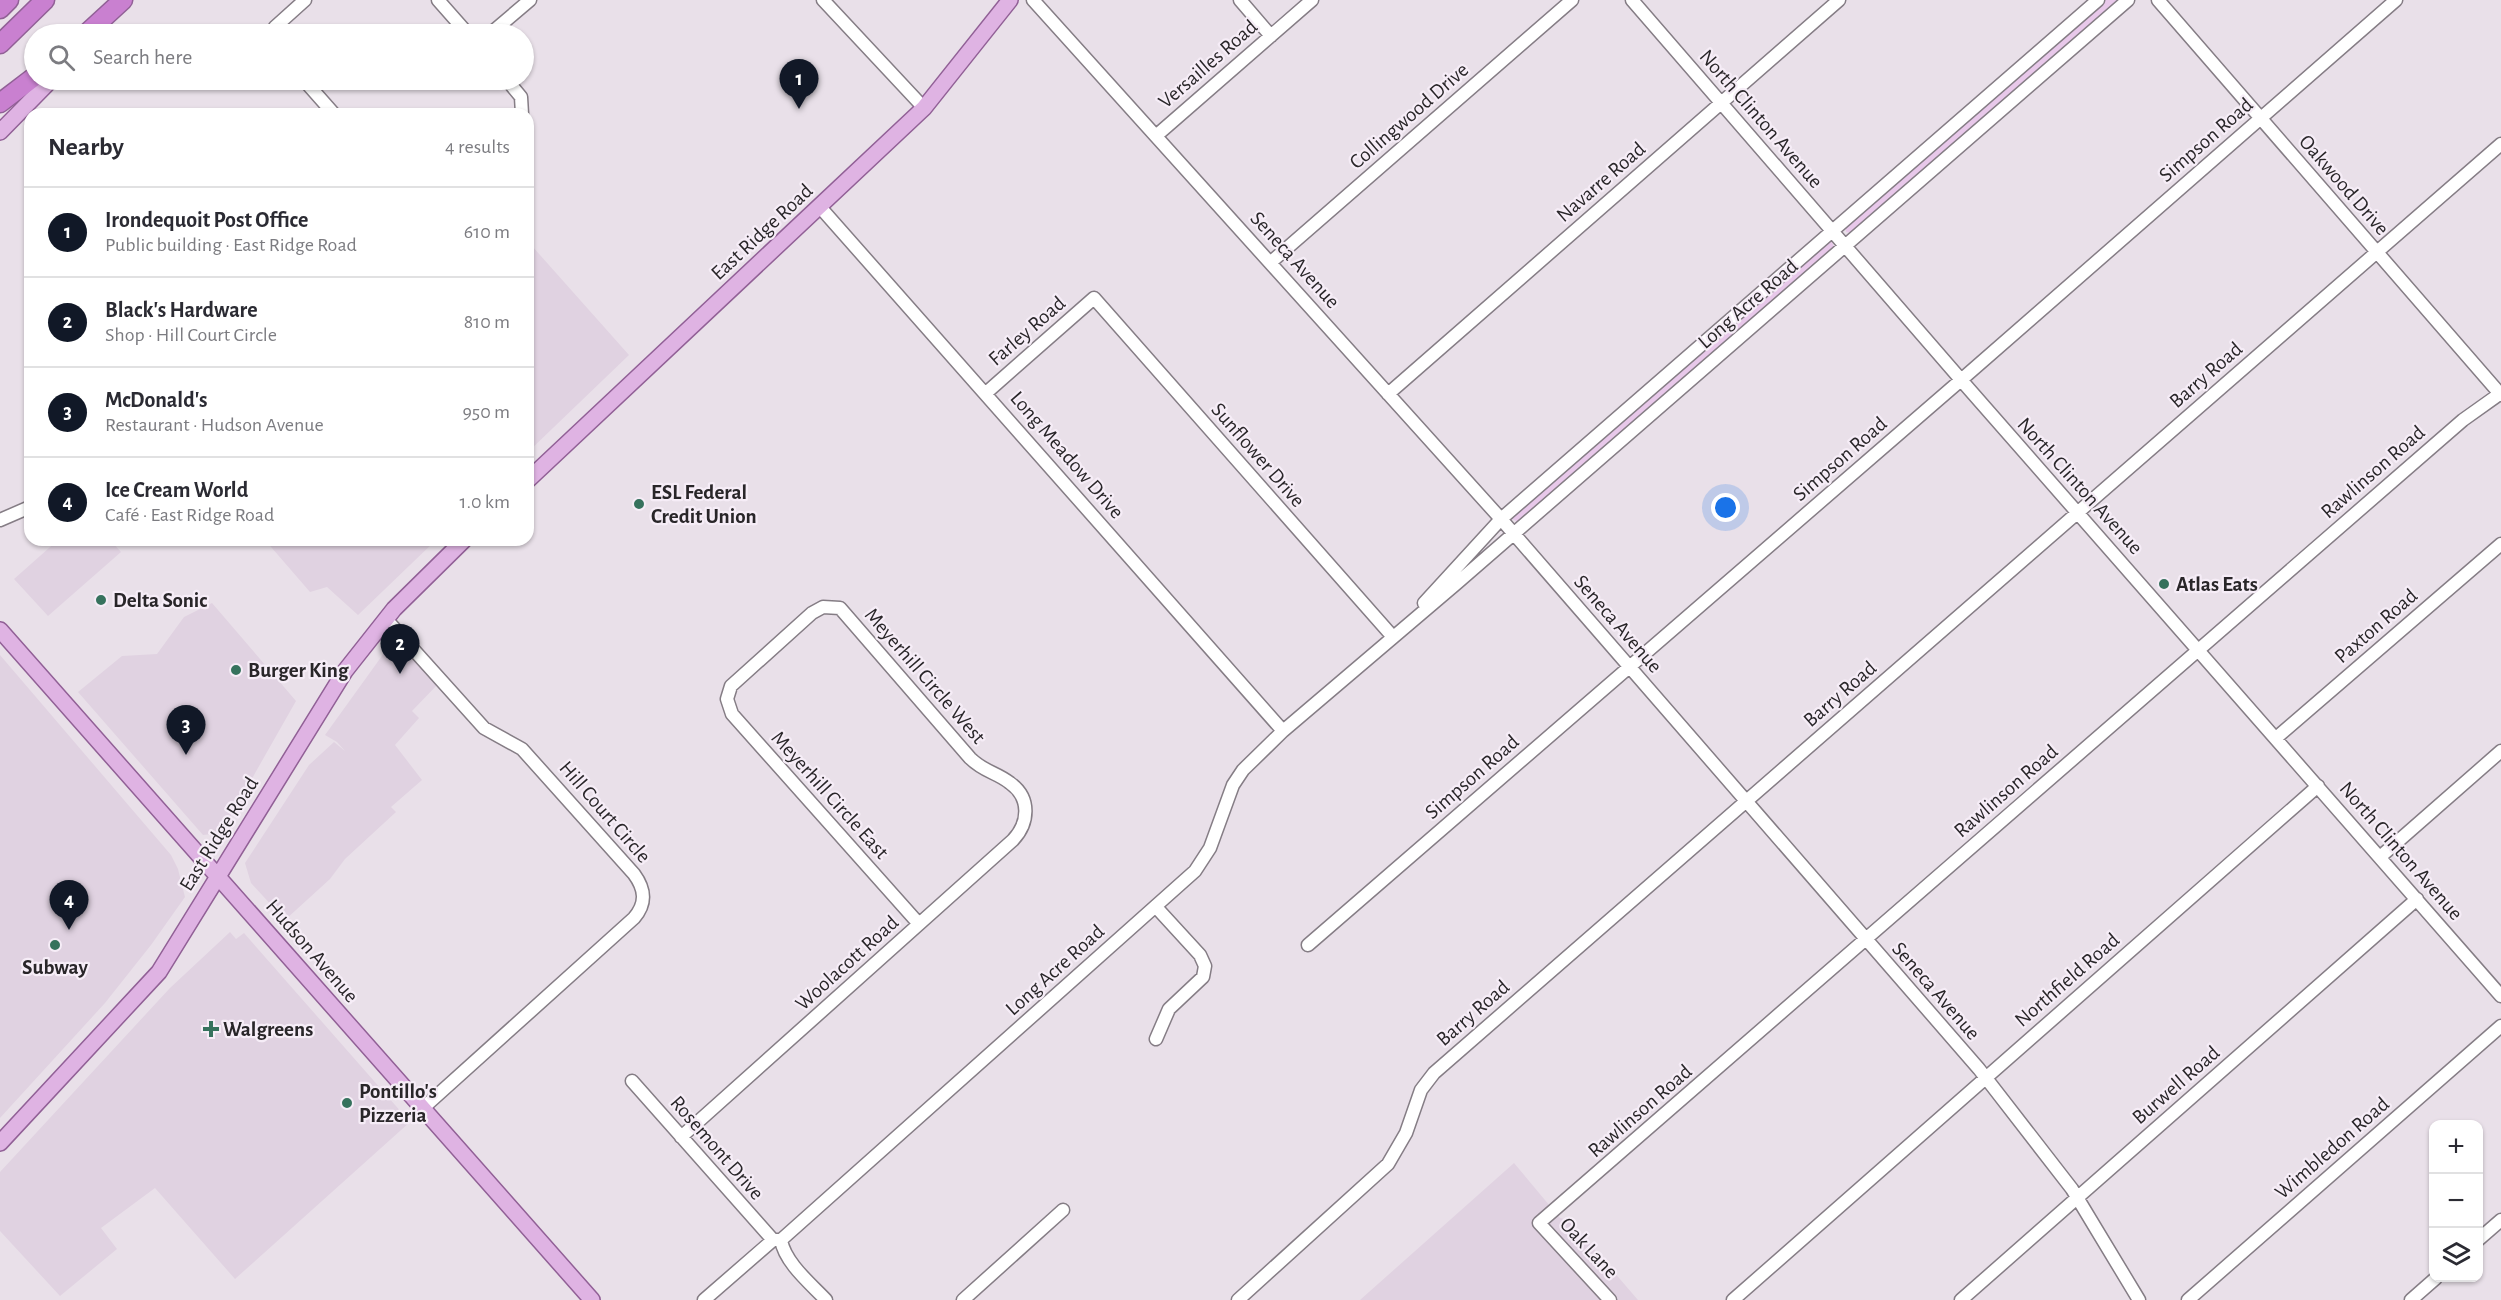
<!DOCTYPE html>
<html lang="en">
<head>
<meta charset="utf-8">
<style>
	body { margin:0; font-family:"Alegreya Sans",sans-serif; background:#f7f7f7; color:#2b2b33 }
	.controls { position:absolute; right:18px; bottom:18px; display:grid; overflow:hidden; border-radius:12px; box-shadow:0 2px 4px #0004 }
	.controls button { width:54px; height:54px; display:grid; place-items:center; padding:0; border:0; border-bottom:2px solid #e1e1e2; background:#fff; color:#2b2b33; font:30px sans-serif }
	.you { position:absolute; left:1726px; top:508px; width:21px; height:21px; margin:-15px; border:4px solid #fff; border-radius:50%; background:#1a73e8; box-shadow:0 0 0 9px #1a73e833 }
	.badge { display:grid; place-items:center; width:39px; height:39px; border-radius:50%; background:#111827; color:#fff; font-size:20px; font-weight:700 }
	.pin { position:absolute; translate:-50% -50px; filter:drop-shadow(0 2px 3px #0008) }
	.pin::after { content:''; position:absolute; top:32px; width:21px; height:18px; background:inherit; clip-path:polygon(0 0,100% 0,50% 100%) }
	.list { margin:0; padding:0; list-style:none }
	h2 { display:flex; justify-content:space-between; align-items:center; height:78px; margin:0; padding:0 24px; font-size:26px }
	h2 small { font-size:20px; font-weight:400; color:#7c7c81 }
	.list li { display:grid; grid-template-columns:39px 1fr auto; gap:18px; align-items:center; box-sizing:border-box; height:90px; padding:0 24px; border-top:2px solid #e1e1e2 }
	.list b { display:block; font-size:22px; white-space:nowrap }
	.list p { margin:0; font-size:20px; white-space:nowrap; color:#7c7c81 }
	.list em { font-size:20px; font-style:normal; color:#7c7c81 }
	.icon { flex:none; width:33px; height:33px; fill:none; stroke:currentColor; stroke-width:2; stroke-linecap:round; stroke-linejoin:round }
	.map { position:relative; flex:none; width:2501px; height:1300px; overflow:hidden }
	.search { position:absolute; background:#fff; box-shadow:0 2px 4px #0004; left:24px; top:24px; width:510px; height:66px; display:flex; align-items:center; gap:15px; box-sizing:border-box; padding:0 21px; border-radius:33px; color:#7c7c81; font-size:22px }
	.panel { position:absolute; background:#fff; box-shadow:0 2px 4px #0004; left:24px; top:108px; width:510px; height:438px; border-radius:18px }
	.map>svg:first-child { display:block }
	.built { fill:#e0d2e1 }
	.green { fill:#e8c8ea }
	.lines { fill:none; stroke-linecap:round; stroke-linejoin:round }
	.minor-casing { stroke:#857d85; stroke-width:15 }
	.major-casing { stroke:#916096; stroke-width:18 }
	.highway-casing { stroke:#916096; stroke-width:21 }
	.minor { stroke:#fff; stroke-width:12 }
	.major { stroke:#dfb3e3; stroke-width:15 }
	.highway { stroke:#c980d0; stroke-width:18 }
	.poi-dot { fill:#36725d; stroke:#f6edf7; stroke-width:2 }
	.labels { text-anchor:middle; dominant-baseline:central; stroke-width:4.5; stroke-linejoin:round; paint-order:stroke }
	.street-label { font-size:21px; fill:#292629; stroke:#f6edf7 }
	.poi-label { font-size:21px; font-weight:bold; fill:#292629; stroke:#f6edf7; text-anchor:start }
</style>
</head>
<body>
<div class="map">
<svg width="2501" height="1300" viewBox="0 0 2501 1300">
	<rect width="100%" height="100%" fill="#e9e0e9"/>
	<path class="built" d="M532,246L629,355L528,452V250Z
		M58,540H110L121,552L48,616L14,579Z
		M265,540H436L358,615L327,587L310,592Z
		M212,603L296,701L221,833L203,835L78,692L122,656L157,654L184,617Z
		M392,642L439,683L412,711L419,718L395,745L422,780L391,807L396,812L345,859L330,879L285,920L251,883L245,863L309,765L334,742L345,751L337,742L325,735Z
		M0,655L171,855L178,869L185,897L151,945L105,1003L0,1118Z
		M230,932L236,939L244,933L410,1122L235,1279L155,1188L101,1228L117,1249L60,1296L0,1231V1172L170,988Z
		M1514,1163L1560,1218L1569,1220L1638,1300H1360Z"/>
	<path class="green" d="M2105,0H2120L1852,233L1846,232V226Z
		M1832,242L1834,247L1519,522L1512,519V517L1826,243Z"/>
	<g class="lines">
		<defs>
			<path id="minor" d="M438,0L468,34
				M823,0L924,108
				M1033,0L1501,519L1979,1069L2072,1189L2139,1300
				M1240,0L1271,36
				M1632,0L1969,389L2501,996
				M2158,0L2501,395
				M272,34L275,27L305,0
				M490,34L530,0
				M304,80L334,114
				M507,80L521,97L522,114
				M1157,135L1312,0
				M820,207L1283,731
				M1271,262L1572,0
				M986,393L1094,298L1393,637
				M1388,394L1839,0
				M0,520L30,507
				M1424,603L1501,519L2098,0
				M386,619L484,728L522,749L634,874C645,889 647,903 634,918L422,1109
				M2276,738L2501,544
				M2380,857L2501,751
				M1156,907L1200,955L1205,966L1203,977L1169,1009L1156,1039
				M1308,945L1961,380L2396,0
				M632,1081L773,1240
				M681,1137L1013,840C1029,823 1031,798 1010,783C996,772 984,772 970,758L840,608L823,607L812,613L731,686L727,699L732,714L919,924
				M781,1240C785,1263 811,1284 826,1300
				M2478,1240L2501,1220
				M704,1300L773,1240H781L1195,871L1210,848L1233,785L1243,770L1283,731L1457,583L2128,0
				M963,1300L1063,1210
				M1238,1300L1388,1164L1406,1133L1421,1090L1434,1073L2501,144
				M1610,1300L1539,1223L2463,420L2501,393
				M1733,1300L2318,786
				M1961,1300L2417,899
				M2188,1300L2501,1026
				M2411,1300L2436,1278"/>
			<path id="major" d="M0,132L51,80
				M528,480L924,108L1010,0
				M0,630L592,1300
				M0,1143L159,972L345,671L394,609L464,540"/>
			<path id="highway" d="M0,9L9,0
				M86,34L123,0
				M0,44L45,0
				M0,103L34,77"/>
		</defs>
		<use href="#minor" class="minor-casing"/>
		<use href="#major" class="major-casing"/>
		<use href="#highway" class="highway-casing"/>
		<use href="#minor" class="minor"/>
		<use href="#major" class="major"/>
		<use href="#highway" class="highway"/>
	</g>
	<g class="poi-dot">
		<circle cx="639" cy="504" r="6"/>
		<circle cx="2164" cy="584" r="6"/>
		<circle cx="101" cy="600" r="6"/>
		<circle cx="236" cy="670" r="6"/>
		<circle cx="55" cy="945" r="6"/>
		<path d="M208 1020h6v6h6v6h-6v6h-6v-6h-6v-6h6z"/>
		<circle cx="347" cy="1103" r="6"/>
	</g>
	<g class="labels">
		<g class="street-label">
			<text transform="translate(1208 64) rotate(-41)">Versailles Road</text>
			<text transform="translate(1409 116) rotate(-41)">Collingwood Drive</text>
			<text transform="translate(1761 119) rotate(49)">North Clinton Avenue</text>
			<text transform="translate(2206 140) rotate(-41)">Simpson Road</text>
			<text transform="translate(1601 182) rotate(-41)">Navarre Road</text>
			<text transform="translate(2344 185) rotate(49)">Oakwood Drive</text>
			<text transform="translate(762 232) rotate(-43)">East Ridge Road</text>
			<text transform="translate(1295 260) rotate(48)">Seneca Avenue</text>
			<text transform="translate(1748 304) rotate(-41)">Long Acre Road</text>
			<text transform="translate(1027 331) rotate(-41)">Farley Road</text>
			<text transform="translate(2206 375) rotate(-41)">Barry Road</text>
			<text transform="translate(1067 455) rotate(49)">Long Meadow Drive</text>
			<text transform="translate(1258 455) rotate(49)">Sunflower Drive</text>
			<text transform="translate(1840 459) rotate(-41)">Simpson Road</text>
			<text transform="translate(2373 472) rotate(-41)">Rawlinson Road</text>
			<text transform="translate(2080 486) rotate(48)">North Clinton Avenue</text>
			<text transform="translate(1618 624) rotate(49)">Seneca Avenue</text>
			<text transform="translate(2376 626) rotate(-41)">Paxton Road</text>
			<text transform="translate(925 676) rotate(49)">Meyerhill Circle West</text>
			<text transform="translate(1840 694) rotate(-41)">Barry Road</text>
			<text transform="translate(1472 777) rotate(-41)">Simpson Road</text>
			<text transform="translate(2006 791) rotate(-41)">Rawlinson Road</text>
			<text transform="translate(830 795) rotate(48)">Meyerhill Circle East</text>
			<text transform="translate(605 812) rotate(49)">Hill Court Circle</text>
			<text transform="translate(219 834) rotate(-58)">East Ridge Road</text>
			<text transform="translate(2401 851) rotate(49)">North Clinton Avenue</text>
			<text transform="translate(312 951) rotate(49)">Hudson Avenue</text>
			<text transform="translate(847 963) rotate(-42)">Woolacott Road</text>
			<text transform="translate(1055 970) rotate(-42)">Long Acre Road</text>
			<text transform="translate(2067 980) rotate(-41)">Northfield Road</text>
			<text transform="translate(1936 991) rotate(49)">Seneca Avenue</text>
			<text transform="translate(1473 1013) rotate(-41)">Barry Road</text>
			<text transform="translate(2176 1085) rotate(-41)">Burwell Road</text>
			<text transform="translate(1640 1111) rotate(-41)">Rawlinson Road</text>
			<text transform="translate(717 1148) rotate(49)">Rosemont Drive</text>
			<text transform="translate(2332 1148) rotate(-41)">Wimbledon Road</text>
			<text transform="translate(1589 1248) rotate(47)">Oak Lane</text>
		</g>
		<g class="poi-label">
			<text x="651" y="492">ESL Federal<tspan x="651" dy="24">Credit Union</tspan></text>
			<text x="2176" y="584">Atlas Eats</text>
			<text x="113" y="600">Delta Sonic</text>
			<text x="248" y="670">Burger King</text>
			<text x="55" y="967" text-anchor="middle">Subway</text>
			<text x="223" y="1029">Walgreens</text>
			<text x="359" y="1091">Pontillo's<tspan x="359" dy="24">Pizzeria</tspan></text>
		</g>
	</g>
</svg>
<div class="controls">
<button>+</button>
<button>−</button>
<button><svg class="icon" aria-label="layers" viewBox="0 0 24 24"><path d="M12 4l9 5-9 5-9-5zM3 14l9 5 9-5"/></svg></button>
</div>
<div class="you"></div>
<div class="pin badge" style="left:799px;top:109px">1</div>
<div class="pin badge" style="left:400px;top:674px">2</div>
<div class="pin badge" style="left:186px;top:755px">3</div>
<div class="pin badge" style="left:69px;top:930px">4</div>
<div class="search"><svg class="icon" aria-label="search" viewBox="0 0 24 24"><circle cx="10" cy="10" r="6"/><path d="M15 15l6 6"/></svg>Search here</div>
<section class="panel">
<h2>Nearby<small>4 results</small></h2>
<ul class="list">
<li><span class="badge">1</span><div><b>Irondequoit Post Office</b><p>Public building · East Ridge Road</p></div><em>610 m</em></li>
<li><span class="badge">2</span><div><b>Black's Hardware</b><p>Shop · Hill Court Circle</p></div><em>810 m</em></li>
<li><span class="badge">3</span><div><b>McDonald's</b><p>Restaurant · Hudson Avenue</p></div><em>950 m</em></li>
<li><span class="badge">4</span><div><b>Ice Cream World</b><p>Café · East Ridge Road</p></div><em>1.0 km</em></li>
</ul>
</section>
</div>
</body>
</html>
